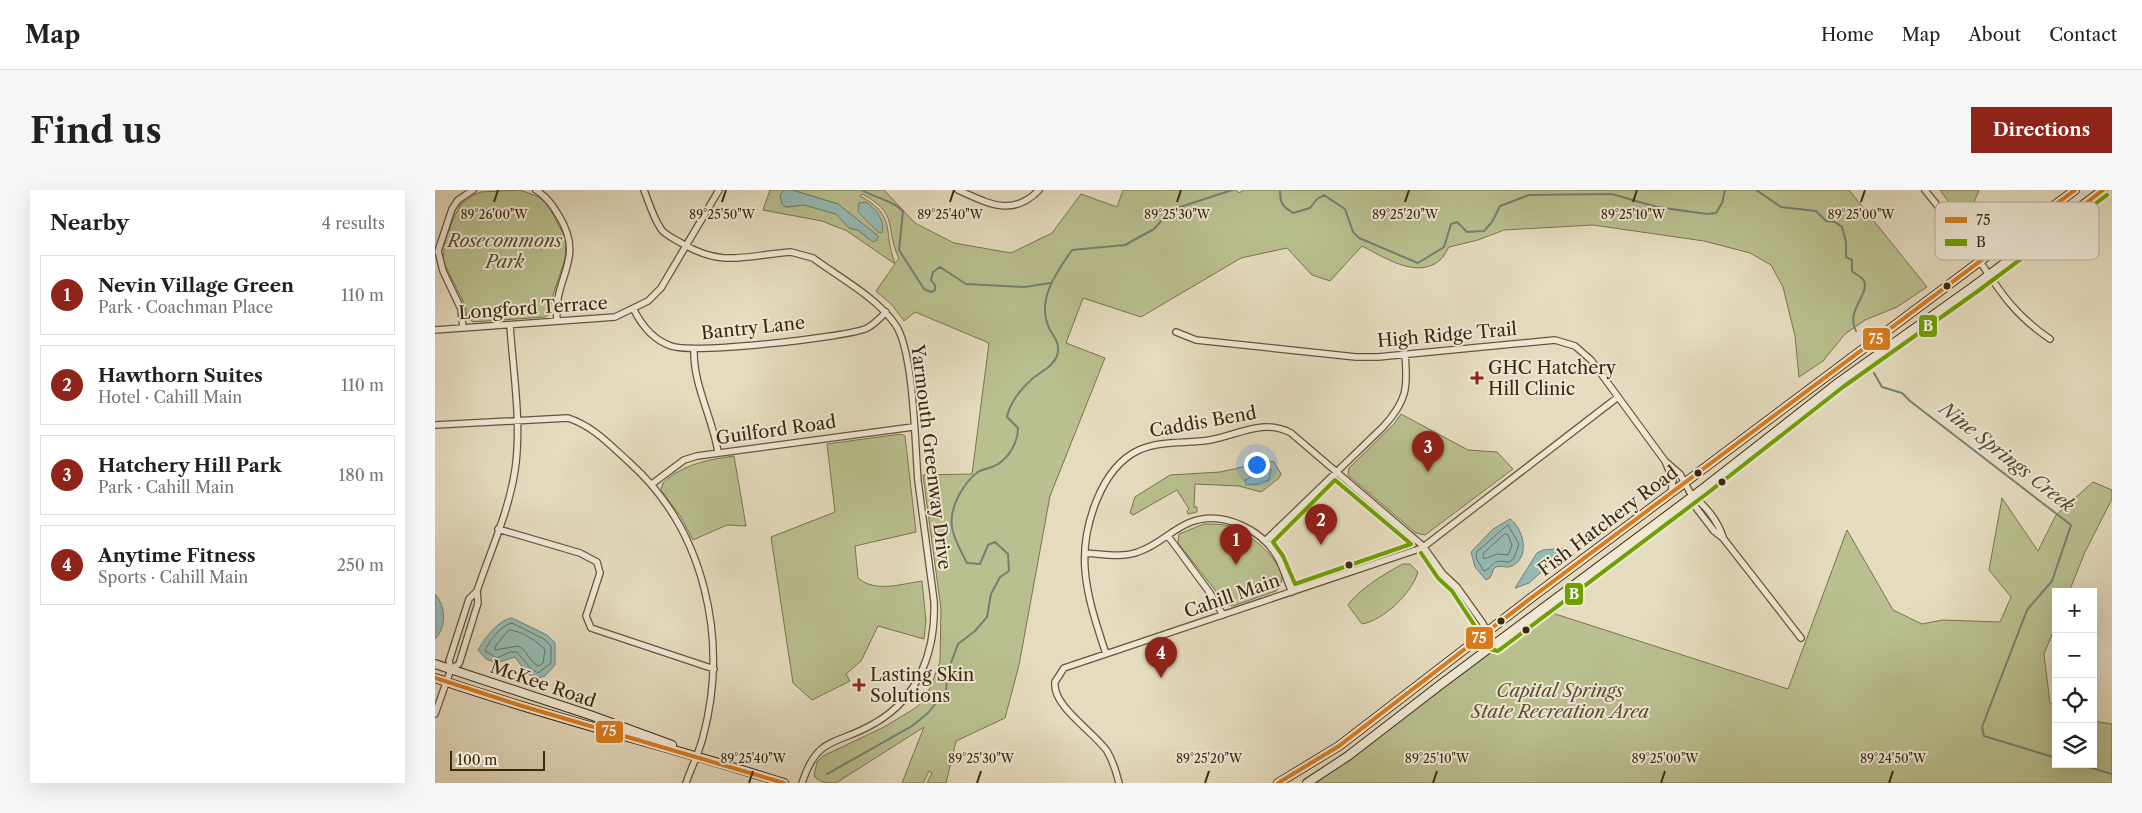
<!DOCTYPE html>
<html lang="en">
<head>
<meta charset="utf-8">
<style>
	body { margin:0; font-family:"Libre Caslon Text",serif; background:#f6f6f6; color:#202124 }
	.controls { position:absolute; right:15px; bottom:15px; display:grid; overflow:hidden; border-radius:0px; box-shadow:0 5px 20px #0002 }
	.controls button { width:45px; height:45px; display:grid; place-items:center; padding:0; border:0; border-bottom:1px solid #e0e0e0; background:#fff; color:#202124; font:25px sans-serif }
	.scale { position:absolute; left:15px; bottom:12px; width:95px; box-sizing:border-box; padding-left:5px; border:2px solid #3d270f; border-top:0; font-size:14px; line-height:18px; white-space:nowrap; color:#3d270f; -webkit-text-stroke:4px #eee8d5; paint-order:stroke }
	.you { position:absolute; left:821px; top:274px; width:18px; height:18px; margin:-12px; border:4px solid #fff; border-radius:50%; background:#1a73e8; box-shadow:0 0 0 8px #1a73e833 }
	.badge { display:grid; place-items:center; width:32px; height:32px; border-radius:50%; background:#8f2418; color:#fff; font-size:16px; font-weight:700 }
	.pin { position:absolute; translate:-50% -41px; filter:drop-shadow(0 1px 2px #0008) }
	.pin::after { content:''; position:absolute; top:26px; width:18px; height:15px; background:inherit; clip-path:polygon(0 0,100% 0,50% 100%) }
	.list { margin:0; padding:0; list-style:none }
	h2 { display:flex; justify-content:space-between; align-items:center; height:65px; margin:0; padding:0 20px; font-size:21px }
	h2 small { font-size:16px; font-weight:400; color:#757577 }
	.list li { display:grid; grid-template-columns:32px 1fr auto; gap:15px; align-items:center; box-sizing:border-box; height:80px; margin:0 10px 10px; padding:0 10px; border:1px solid #e0e0e0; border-radius:0px }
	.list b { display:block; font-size:19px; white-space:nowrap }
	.list p { margin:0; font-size:16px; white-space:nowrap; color:#757577 }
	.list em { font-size:16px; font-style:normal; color:#757577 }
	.icon { flex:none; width:28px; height:28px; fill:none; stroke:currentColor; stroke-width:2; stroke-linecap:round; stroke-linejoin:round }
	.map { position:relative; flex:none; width:1677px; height:593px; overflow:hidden; border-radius:0px }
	header { display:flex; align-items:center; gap:30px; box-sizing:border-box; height:70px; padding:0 25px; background:#fff; border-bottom:1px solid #e0e0e0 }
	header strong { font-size:24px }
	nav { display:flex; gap:28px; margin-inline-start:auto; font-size:18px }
	.intro { display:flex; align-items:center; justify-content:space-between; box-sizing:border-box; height:120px; padding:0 30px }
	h1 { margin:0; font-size:35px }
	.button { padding:12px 22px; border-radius:0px; background:#8f2418; color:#fff; font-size:18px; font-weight:700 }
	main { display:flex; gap:30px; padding:0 30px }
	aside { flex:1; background:#fff; border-radius:0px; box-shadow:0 5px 20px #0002 }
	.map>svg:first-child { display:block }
	.green { fill:#b9bf8e; stroke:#7b734e; fill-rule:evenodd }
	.water { fill:#96bbb5; stroke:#728073 }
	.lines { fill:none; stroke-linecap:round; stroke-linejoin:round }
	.shore { stroke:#6a7162; stroke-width:1 }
	.stream { stroke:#728073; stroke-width:2 }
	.minor-casing { stroke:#67543b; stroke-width:8 }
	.secondary-casing { stroke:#3d270f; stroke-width:10 }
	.minor { stroke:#eee8d5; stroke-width:5.5 }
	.secondary { stroke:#eee8d5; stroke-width:8 }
	.bus-1-casing { stroke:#eee8d5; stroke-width:8 }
	.bus-2-casing { stroke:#eee8d5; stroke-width:8 }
	.bus-1 { stroke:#da7c1d; stroke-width:4 }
	.bus-2 { stroke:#6fa002; stroke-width:4 }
	.ticks { fill:none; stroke:#3d270f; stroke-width:2 }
	.bus-dot { fill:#3d270f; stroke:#eee8d5; stroke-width:2 }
	.poi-dot { fill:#8f2418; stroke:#eee8d5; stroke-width:2 }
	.labels { text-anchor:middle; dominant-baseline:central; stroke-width:4; stroke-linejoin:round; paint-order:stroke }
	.park-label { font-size:18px; font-style:italic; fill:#5c4d2f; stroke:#eee8d5 }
	.street-label { font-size:18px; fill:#3d270f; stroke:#eee8d5 }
	.poi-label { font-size:18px; fill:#3d270f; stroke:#eee8d5; text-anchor:start }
	.water-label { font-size:19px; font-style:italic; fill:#534c38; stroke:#eee8d5 }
	.key { fill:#eee8d5; stroke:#b9ae9a; stroke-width:1 }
	.key-label { font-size:14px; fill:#3d270f }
	.ticks-label { font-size:12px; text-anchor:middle; fill:#3d270f; stroke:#eee8d5; stroke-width:4; stroke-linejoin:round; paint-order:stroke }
	.line-badge { stroke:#eee8d5; stroke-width:2 }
	.badge-label { font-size:14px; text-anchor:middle; font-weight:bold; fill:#fff }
</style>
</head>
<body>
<header>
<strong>Map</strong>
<nav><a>Home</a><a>Map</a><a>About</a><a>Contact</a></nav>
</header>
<div class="intro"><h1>Find us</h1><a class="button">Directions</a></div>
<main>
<aside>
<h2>Nearby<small>4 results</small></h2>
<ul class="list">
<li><span class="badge">1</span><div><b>Nevin Village Green</b><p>Park · Coachman Place</p></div><em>110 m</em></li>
<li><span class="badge">2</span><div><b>Hawthorn Suites</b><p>Hotel · Cahill Main</p></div><em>110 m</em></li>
<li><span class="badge">3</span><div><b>Hatchery Hill Park</b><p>Park · Cahill Main</p></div><em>180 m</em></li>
<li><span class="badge">4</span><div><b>Anytime Fitness</b><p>Sports · Cahill Main</p></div><em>250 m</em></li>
</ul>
</aside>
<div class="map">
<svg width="1677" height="593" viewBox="0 0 1677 593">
	<rect width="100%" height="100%" fill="#e5dbbe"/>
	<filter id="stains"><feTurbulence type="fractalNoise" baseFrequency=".004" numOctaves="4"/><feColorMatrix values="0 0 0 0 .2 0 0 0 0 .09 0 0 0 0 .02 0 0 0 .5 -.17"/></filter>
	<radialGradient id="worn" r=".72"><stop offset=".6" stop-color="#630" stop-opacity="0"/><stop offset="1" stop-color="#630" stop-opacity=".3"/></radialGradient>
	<path class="green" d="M85,0L104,7L113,15L131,49L130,69L117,108L115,124L110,127L38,132L32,127L29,113L8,71L10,50L19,27L26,14L39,5L46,2Z
		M335,0H349C345,5 345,8 347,14L351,17L369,15L401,24L414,38L423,40L434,49L443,46L403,14L357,0H449L480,33L519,53L576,63L617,43L646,4L682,17L688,0H801L804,3L809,0H1414L1492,97L1462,117L1430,130L1410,144L1388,171L1364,187L1360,146L1348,97L1336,75L1315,63L1269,51L1158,35L1069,40L1043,50L1014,57C1011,61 1009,67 1005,70C982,90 949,67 927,56L895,91L877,85L852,58L806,68L706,127L648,108L631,153L670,168L615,306L584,475L570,528L521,551L511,593H492L497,583L494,581L488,593H467L489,537L401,593C393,593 385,593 379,586L382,572L388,566L449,537L482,517L493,503L505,472L506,419L488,285L537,284L554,153L480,122L469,131L457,115L441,101L460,74L412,41L387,31L328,20ZM427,4C465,24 449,36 464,69L460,73C447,41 463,26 425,6Z
		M1505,0H1544L1530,34Z
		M966,224L1033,260L1062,262L1078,279L990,345L981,343L913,285L914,278L959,234Z
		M466,244L470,246L481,342L420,356L423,388C441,403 465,394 487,391L491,431L489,449L443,436L426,471L411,484L415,491L377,510L358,493L336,347L400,322L392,254Z
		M299,266L311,336L292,335L258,350L246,327L226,300L228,293C248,274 272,270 299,266Z
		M835,271L839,272L846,284L844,288L826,302L804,296L760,294L759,317H762V322L753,324L752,321L754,319L742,300L698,325L695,323L700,307L735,285L785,282Z
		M1658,292L1677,300V309L1650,362L1634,402H1621V435L1609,464L1615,513L1621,516V574H1658V531L1677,534V593H881L1111,421L1353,499L1412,340L1458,420L1487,434L1507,430L1565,432L1576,407L1554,380L1567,308L1603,361L1621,325Z
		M769,334C780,334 790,334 800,338C817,345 863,382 841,401L798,416L791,414L743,353L744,344Z
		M968,374H975L983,382C977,403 949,430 927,434L913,415C923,400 952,382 968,374Z"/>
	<path class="water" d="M349,0H357L403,14L443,46L442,50L438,52L423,40L414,38L401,24L369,15L351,17L347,14L345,5Z
		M431,12C441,20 450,29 447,43L443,42L423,22L424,13Z
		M830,279H836L834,290L823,294L811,295L810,290Z
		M1075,329C1088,338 1096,367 1077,376C1071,379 1066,374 1059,378L1055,388L1051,390L1040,377L1036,362L1058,339Z
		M1133,358L1094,393L1080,398L1102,363L1108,360Z
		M0,404C11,416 12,437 0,449Z
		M77,428L112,445L120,453V475L110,486L103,488L93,484L80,467L61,473L51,469L43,460C50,448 63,430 77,428Z"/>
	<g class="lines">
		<path class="shore" d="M1073,335L1084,354L1079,368L1074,372C1054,369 1061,376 1049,381L1042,370L1041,363Z
			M1070,344L1073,345L1077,355L1073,365L1062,364L1049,369L1048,364Z
			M77,433L109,449L116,456V473L103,483L96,479L82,462H75L62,468L50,461C53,452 66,435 77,433Z
			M74,440C85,440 104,452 110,460L108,473L104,476C94,473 93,460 83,456L60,460V457Z"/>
		<path class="stream" d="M427,0C440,8 457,10 468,21L464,60L489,99L496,102L500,100V95L496,90L498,82L505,77L531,94L590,97L615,93
			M845,0C845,13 847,16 858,23L875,18L882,9L889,5L910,19L918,42L924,48L983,73L1009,57L1016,34L1022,32L1032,42L1049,41L1057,32L1065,16L1094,5L1177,4L1222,17L1272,24L1281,23L1287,13L1290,0
			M1321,0L1346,17L1381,21L1391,31L1400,32L1407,37L1411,52V67L1417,70V81C1420,84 1427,87 1429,91C1435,104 1410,121 1421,141
			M1439,183L1447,197L1467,203L1475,211L1636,335L1617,391L1592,420L1547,537L1549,546L1621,568
			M1644,574L1677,584
			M392,584L477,536L493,523L511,500L513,481L523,454L540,441L552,427L556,404L565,387L574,381L573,364L560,352L553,355L545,374L532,373C519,348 509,333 524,305C529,296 534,288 543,282C547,279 552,279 557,277C572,272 583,253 583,238L572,227C575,212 586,199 597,189C606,181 617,178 622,166C626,153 619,148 614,138C601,109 622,82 637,60L690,55L719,39L736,20L797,0"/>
		<defs>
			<path id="minor" d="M101,0C112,7 118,16 124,26C151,70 118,86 122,131
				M209,0C214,13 218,27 226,39C231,46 240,49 248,54C289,78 312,65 356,62L378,68C405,88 441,107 460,134C479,160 480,256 483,291C488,331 494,371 499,411C501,460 484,508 440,533C402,556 383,544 367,593
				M523,0C553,13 577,28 604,0
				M1490,0C1506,21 1525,41 1540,64C1564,100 1578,124 1615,149
				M199,120C207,136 219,150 236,156C260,164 404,148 430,139C438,136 445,128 451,122
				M28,138L26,119L8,81L3,61L17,19L23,10L38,0
				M0,140L180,127L213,111L226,98L284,0
				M741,142L761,150L921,167H943L1120,150L1140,156L1156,170L1230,271L1245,284L1257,306L1259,315L1279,341L1288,348L1366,448
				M259,159C258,195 277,226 283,262
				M0,235L133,228C158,236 175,255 194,272C270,340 294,450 268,547C264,563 256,578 251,593
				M1230,271L1238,290L1236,302
				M217,294L249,270L262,266L478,237
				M1257,306C1271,315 1283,332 1288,347
				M63,339L145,363L162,372L165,383L151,426L156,438L279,479
				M733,346L775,403L788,425
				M830,351L948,237C972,211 973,198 970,164
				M650,363C667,364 687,368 703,362C723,356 737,339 756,332C788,320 829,340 844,370C849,380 852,391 857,402
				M671,464C662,436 652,408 650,379C647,339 665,278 704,260C727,250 751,254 775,250C804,245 827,228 856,243L988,356L1008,384L1022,397L1047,432L1060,455
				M16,479L24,474L43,413L42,401
				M0,524L16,479L14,471L34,409L42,401C55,362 74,321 80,280C87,233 78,182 75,135
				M684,593C681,581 678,571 672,561C658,541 617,516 620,492L629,478L987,358L1183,207"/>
			<path id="secondary" d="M0,474L155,525L237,555
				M0,488C115,528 233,556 349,593
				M843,593L904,556L1096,408L1640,0
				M872,593L913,566L1005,495L1270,297L1404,192L1539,96L1668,0"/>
		</defs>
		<use href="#minor" class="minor-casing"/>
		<use href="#secondary" class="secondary-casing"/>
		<use href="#minor" class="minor"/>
		<use href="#secondary" class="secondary"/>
		<defs>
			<path id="bus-1" d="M1628,31L1668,0
				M0,488L87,516L349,593
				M843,593L904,556L1096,408L1640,0"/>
			<path id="bus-2" d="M900,290L976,354L860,394L848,366L838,352Z
				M986,363L1003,388L1017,401L1055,459L1063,461L1274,302L1408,197L1543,101L1672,5"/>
		</defs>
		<use href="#bus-1" class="bus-1-casing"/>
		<use href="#bus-2" class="bus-2-casing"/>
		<use href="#bus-1" class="bus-1"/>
		<use href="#bus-2" class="bus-2"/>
	</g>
	<path class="ticks" d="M59,12L63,0M287,12L291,0M515,12L519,0M742,12L746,0M970,12L974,0M1198,12L1202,0M1426,12L1430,0M314,593L318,581M542,593L546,581M770,593L774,581M998,593L1002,581M1226,593L1230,581M1454,593L1458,581"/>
	<g class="bus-dot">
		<circle cx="1512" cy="96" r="4.5"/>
		<circle cx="1263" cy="283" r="4.5"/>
		<circle cx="1287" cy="292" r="4.5"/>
		<circle cx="914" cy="375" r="4.5"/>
		<circle cx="1066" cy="431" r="4.5"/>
		<circle cx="1091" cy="440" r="4.5"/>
	</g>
	<g class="poi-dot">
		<path d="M1039.5 180.5h5v5h5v5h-5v5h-5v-5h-5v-5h5z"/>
		<path d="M421.5 487.5h5v5h5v5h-5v5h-5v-5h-5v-5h5z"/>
	</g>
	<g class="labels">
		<g class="park-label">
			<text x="70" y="51">Rosecommons<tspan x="70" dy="21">Park</tspan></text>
			<text x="1125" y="501">Capital Springs<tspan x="1125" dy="21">State Recreation Area</tspan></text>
		</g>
		<g class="street-label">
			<text transform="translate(98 118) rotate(-4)">Longford Terrace</text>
			<text transform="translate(318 138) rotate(-6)">Bantry Lane</text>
			<text transform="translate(1012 145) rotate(-5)">High Ridge Trail</text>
			<text transform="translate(768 232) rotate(-10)">Caddis Bend</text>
			<text transform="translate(341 240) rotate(-8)">Guilford Road</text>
			<text transform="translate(496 267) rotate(83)">Yarmouth Greenway Drive</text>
			<text transform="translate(1173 331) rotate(-37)">Fish Hatchery Road</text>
			<text transform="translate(797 406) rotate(-19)">Cahill Main</text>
			<text transform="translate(108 494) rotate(19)">McKee Road</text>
		</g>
		<g class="poi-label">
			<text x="1053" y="178">GHC Hatchery<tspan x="1053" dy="21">Hill Clinic</tspan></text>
			<text x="435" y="485">Lasting Skin<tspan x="435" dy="21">Solutions</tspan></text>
		</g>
		<g class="water-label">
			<text transform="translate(1572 267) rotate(38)">Nine Springs Creek</text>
		</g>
	</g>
	<rect x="1500" y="12" width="164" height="58" rx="8" class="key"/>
	<rect x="1510" y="27" width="22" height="6" fill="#da7c1d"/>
	<rect x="1510" y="49" width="22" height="7" fill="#6fa002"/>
	<g class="key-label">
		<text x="1541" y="35">75</text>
		<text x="1541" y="57">B</text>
	</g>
	<g class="ticks-label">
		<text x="59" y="29">89°26'00"W</text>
		<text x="287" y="29">89°25'50"W</text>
		<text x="515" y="29">89°25'40"W</text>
		<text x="1426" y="29">89°25'00"W</text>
		<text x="742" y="29">89°25'30"W</text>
		<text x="970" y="29">89°25'20"W</text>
		<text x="1198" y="29">89°25'10"W</text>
		<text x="318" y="573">89°25'40"W</text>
		<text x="546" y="573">89°25'30"W</text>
		<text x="774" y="573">89°25'20"W</text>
		<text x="1002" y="573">89°25'10"W</text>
		<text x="1230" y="573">89°25'00"W</text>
		<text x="1458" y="573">89°24'50"W</text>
	</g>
	<g class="line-badge">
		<rect x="1483" y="124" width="20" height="24" rx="5" fill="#6fa002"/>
		<rect x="1427" y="137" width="29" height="24" rx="5" fill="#da7c1d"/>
		<rect x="1129" y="392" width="20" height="24" rx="5" fill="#6fa002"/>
		<rect x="1030" y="436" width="29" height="24" rx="5" fill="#da7c1d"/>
		<rect x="160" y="530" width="29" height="24" rx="5" fill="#da7c1d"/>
	</g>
	<g class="badge-label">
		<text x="1493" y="141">B</text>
		<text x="1441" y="154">75</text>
		<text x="1139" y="409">B</text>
		<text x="1044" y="453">75</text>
		<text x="174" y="546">75</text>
	</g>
	<rect width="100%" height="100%" filter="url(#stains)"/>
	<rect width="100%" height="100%" fill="url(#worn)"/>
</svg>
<div class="controls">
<button>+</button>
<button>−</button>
<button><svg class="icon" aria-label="locate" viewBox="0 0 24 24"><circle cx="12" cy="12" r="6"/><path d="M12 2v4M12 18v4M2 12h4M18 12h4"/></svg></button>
<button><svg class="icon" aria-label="layers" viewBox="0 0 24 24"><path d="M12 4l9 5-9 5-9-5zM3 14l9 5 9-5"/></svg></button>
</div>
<div class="scale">100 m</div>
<div class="you"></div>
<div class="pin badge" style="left:801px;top:375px">1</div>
<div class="pin badge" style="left:886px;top:355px">2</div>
<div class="pin badge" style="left:993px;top:282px">3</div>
<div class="pin badge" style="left:726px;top:488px">4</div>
</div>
</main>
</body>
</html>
